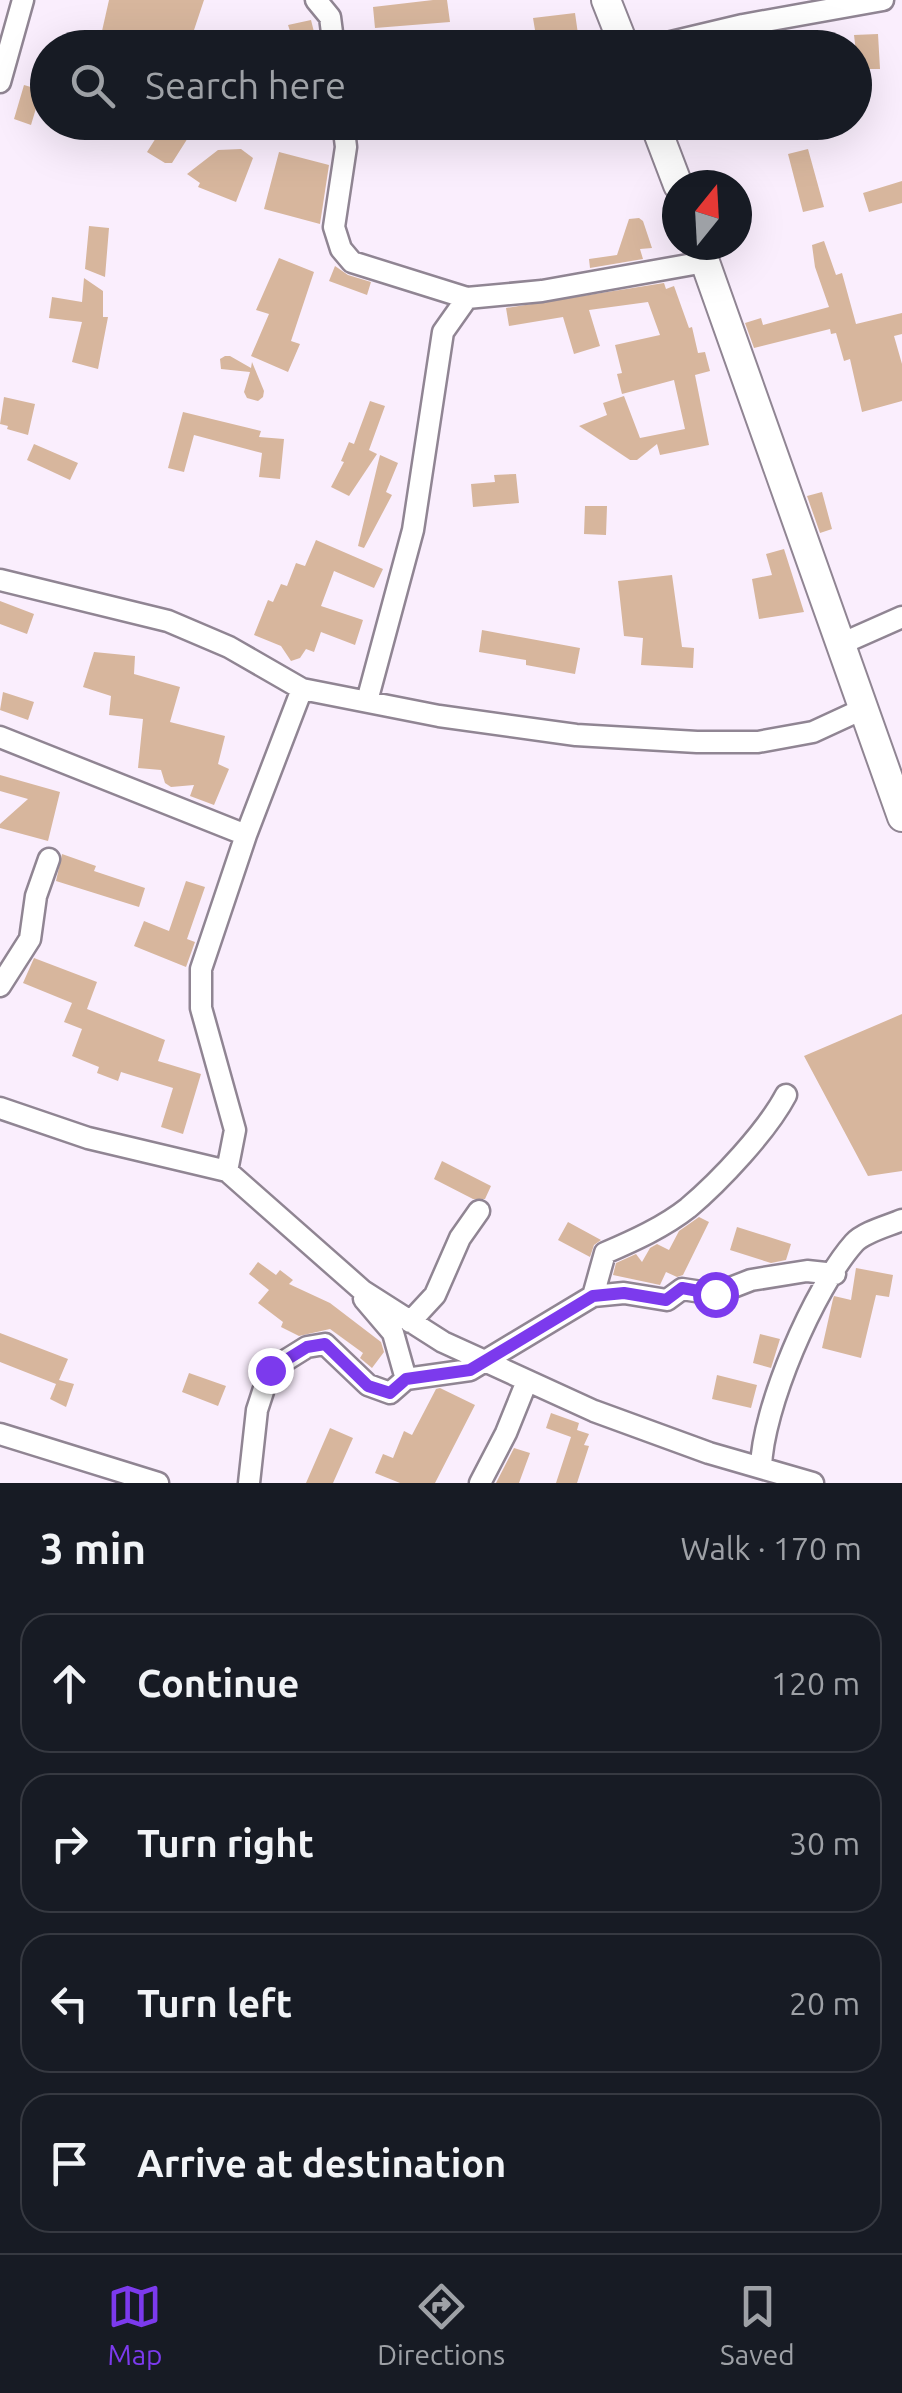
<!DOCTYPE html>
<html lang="en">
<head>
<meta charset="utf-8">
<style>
	body { margin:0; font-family:Ubuntu,sans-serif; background:#242831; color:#f1f3f6 }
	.compass { position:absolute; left:662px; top:170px; width:90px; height:90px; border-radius:50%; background:#171b24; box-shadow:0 10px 40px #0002; rotate:18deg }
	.stop { position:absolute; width:30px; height:30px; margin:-22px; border:8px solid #7c3aed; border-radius:50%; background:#fff }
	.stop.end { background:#7c3aed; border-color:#fff; box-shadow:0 2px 10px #0008 }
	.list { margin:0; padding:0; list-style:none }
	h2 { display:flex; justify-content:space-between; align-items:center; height:130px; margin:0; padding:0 40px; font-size:42px }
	h2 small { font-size:32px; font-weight:400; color:#9ea1a6 }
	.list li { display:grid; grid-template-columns:65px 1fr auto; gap:30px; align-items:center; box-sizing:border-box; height:140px; margin:0 20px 20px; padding:0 20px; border:2px solid #363941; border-radius:30px }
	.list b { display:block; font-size:38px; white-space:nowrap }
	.list em { font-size:32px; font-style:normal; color:#9ea1a6 }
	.icon { flex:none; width:55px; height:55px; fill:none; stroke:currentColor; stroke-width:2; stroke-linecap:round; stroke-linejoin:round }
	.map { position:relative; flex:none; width:902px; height:1483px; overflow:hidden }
	.search { position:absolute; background:#171b24; box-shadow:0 10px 40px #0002; left:30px; right:30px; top:30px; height:110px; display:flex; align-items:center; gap:25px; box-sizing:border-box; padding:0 35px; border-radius:55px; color:#9ea1a6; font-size:38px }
	.sheet { height:770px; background:#171b24 }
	nav { display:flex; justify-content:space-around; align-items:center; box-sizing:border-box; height:140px; border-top:2px solid #363941; background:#171b24; font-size:28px; color:#9ea1a6 }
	nav a { display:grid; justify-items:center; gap:5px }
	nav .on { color:#7c3aed }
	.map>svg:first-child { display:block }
	.building { fill:#d7b69d }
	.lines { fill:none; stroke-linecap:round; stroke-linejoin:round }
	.street-casing { stroke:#908593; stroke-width:25 }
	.secondary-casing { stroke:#908593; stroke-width:32 }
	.street { stroke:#fff; stroke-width:20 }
	.secondary { stroke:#fff; stroke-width:28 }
	.route { stroke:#7c3aed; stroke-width:12 }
</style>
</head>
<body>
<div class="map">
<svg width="902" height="1483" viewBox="0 0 902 1483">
	<rect width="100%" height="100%" fill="#faeefd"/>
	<path class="building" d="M109,0H204L188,48H123L126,36L102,31Z
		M433,0H447L450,22L375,28L373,7Z
		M575,13L580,48H538L533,18Z
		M311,20L318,48H260L259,42L291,34L288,25Z
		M878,34L880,69H858L854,35Z
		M24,85L48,92V109L37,105L31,125L14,119Z
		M166,122H198L172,163H165L147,152Z
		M241,149L253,158L236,202L198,187L200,183L187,174L218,150Z
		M808,149L824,207L803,212L788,154Z
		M279,152L329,165L320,224L264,209Z
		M902,181V203L869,212L863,193Z
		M639,218L643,221L652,248L640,249L643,259L590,268L589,259L617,255L629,219Z
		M89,226L109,228L105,277L85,269Z
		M824,241L836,275L842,273L856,324L902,313V334L894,336L902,364V401L862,412L850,359L844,361L836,333L831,334L830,329L754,348L745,323L761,318L763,325L829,307L815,267L812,245Z
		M279,258L314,272L291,341L300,344L288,372L251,356L269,314L256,310Z
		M335,266L348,275L371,282L367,295L329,281Z
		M84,278L103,291V317H108L98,369L72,362L82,322L49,318L52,297L82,302Z
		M664,283L666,289L674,286L689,328L692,327L698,353L705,352L710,371L695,375L709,445L660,455L657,444L637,460H630L579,426L607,415L603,403L624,396L640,438L685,429L674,380L622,394L617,374L622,373L615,345L660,335L648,302L589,310L600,346L574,354L563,317L509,326L506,308Z
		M225,356H230L251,368L252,362L264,391L263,397L258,401L247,398L244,392L250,372L221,369L220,359Z
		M4,397L35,404L28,435L7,429L8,426L0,424Z
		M370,401L385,406L369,450L377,454L349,496L331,487L344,462L341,461L349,442L354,444Z
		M183,412L261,431L259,437L284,439L280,479L259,477L262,453L194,435L184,472L168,468Z
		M34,444L78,463L70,480L27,460Z
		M380,455L398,463L386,492L392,495L364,548L358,546Z
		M516,474L519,503L473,507L471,484L495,482L494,475Z
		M822,492L832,529L820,533L807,496Z
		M585,506H607L606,535L584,534Z
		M316,540L383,569L374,588L334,571L321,606L363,620L355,645L321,632L314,652L306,649L300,658L291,661L281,646L254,635L268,600L273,602L281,584L287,586L296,563L305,566Z
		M784,549L804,612L759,619L752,579L772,575L766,554Z
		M672,575L682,647L694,648L693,668L641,665L643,638L624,636L618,581Z
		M0,601L34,614L27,634L0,624Z
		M482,630L580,648L575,674L526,665V660L479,652Z
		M94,652L135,656L134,674L180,687L170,722L225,736L218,764L229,769L214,805L190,796L194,785L171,787L165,783L161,770L138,768L143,719L109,715L111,696L83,687Z
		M3,692L34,702L28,720L0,710Z
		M0,775L60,792L48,841L0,828V824L28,799L0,791Z
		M62,854L96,866L94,871L145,888L139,907L56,881Z
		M186,881L205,887L187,939L195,942L186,967L134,946L144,921L169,931Z
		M34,958L97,982L87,1009L165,1040L158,1061L201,1074L183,1134L161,1127L173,1088L121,1072L118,1081L97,1073L99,1067L72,1056L82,1029L64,1022L72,1003L23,983Z
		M902,1014V1171L868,1176L804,1056Z
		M442,1161L491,1186L485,1199H473L434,1179Z
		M699,1217L709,1222L683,1275L677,1277L666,1272L660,1285L613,1275L616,1263L636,1254L642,1262L650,1248L657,1244L669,1250L679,1231Z
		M568,1222L601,1240L594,1245L590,1257L558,1240Z
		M737,1227L791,1244L786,1260L771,1263L730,1250Z
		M258,1262L276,1275L280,1270L293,1280L289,1284L330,1303L381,1342L384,1352L372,1368L360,1358L363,1353L330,1329L299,1336L281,1327L283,1322L258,1303L269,1290L249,1274Z
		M856,1268L893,1275L889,1297L876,1295L861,1358L822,1348L833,1299L834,1296L851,1300Z
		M0,1333L68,1359L59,1380L74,1384L66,1407L50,1399L56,1384L0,1362Z
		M760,1334L780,1339L771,1368L753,1363Z
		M189,1373L226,1386L218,1406L182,1392Z
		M717,1375L757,1385L751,1408L712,1399Z
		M440,1388L475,1405L435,1483H400L375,1473L383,1454L393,1458L404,1431L412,1435L436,1389Z
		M551,1413L579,1423L577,1430L589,1434L584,1445L589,1446L577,1483H556L571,1437L546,1428Z
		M330,1428L353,1438L333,1483H306Z
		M514,1448L530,1453L519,1483H496Z"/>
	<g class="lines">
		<defs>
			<path id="street" d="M316,0L330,17L334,48
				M646,48L743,25L883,0
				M0,82L23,0
				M343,122L346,147L334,227L341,249L352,262L467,298L542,291L705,262
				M0,580L168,621L229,647L302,689L439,716L576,735L697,742H758L813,732L865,708
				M841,644L902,617
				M367,701L413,530L443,332L467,298
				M0,737L246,835L302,689
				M0,986L30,939L36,896L49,859
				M0,1108L88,1138L227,1171L363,1291L443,1342L594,1411L709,1453L813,1483
				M227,1171L235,1130L201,1008V969L246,835
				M593,1296L605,1253C633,1241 664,1227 688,1208C720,1181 767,1131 786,1095
				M364,1299L393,1333L406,1379
				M410,1322L435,1295L460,1238L479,1211
				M0,1434L158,1483
				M761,1468C762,1409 814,1288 854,1243C864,1232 888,1226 902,1220
				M249,1483L257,1410L270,1370L307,1347L325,1344L368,1385L390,1393L406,1379L470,1370L593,1296L624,1293L667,1300L682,1289L715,1294L751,1280L807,1271L835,1274
				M480,1483L506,1433L527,1381"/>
			<path id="secondary" d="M606,0L625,48
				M654,122L678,185
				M699,245L902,817"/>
		</defs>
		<use href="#street" class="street-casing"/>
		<use href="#secondary" class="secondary-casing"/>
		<use href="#street" class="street"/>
		<use href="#secondary" class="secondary"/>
	</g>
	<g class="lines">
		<path class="route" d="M270,1370L307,1347L325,1344L368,1386L390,1393L406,1379L470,1370L593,1296L624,1293L666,1300L682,1288L715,1294"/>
	</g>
</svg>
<svg class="compass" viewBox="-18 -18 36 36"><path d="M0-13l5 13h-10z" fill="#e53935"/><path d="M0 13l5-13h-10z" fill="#9ea1a6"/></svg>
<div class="stop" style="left:715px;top:1294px"></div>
<div class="stop end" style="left:270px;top:1370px"></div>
<div class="search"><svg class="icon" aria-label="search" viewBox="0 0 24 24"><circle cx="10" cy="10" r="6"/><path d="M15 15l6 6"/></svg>Search here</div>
</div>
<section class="sheet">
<h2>3 min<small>Walk · 170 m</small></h2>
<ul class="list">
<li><svg class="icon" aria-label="ahead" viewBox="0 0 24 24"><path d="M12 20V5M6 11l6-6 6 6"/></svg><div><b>Continue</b></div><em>120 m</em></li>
<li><svg class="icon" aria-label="right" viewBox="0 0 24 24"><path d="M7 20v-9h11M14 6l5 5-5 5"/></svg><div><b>Turn right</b></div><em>30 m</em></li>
<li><svg class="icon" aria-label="left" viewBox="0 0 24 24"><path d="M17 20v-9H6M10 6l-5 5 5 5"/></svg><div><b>Turn left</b></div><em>20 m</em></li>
<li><svg class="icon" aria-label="arrive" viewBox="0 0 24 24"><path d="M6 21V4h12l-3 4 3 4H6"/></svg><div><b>Arrive at destination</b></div></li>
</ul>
</section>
<nav>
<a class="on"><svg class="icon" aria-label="map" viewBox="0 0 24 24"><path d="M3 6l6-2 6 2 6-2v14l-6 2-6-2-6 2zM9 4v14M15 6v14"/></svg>Map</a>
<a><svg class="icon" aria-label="directions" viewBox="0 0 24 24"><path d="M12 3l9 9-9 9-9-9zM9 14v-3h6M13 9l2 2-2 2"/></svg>Directions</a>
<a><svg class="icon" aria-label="saved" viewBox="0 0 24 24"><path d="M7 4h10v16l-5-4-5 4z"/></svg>Saved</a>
</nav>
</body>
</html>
